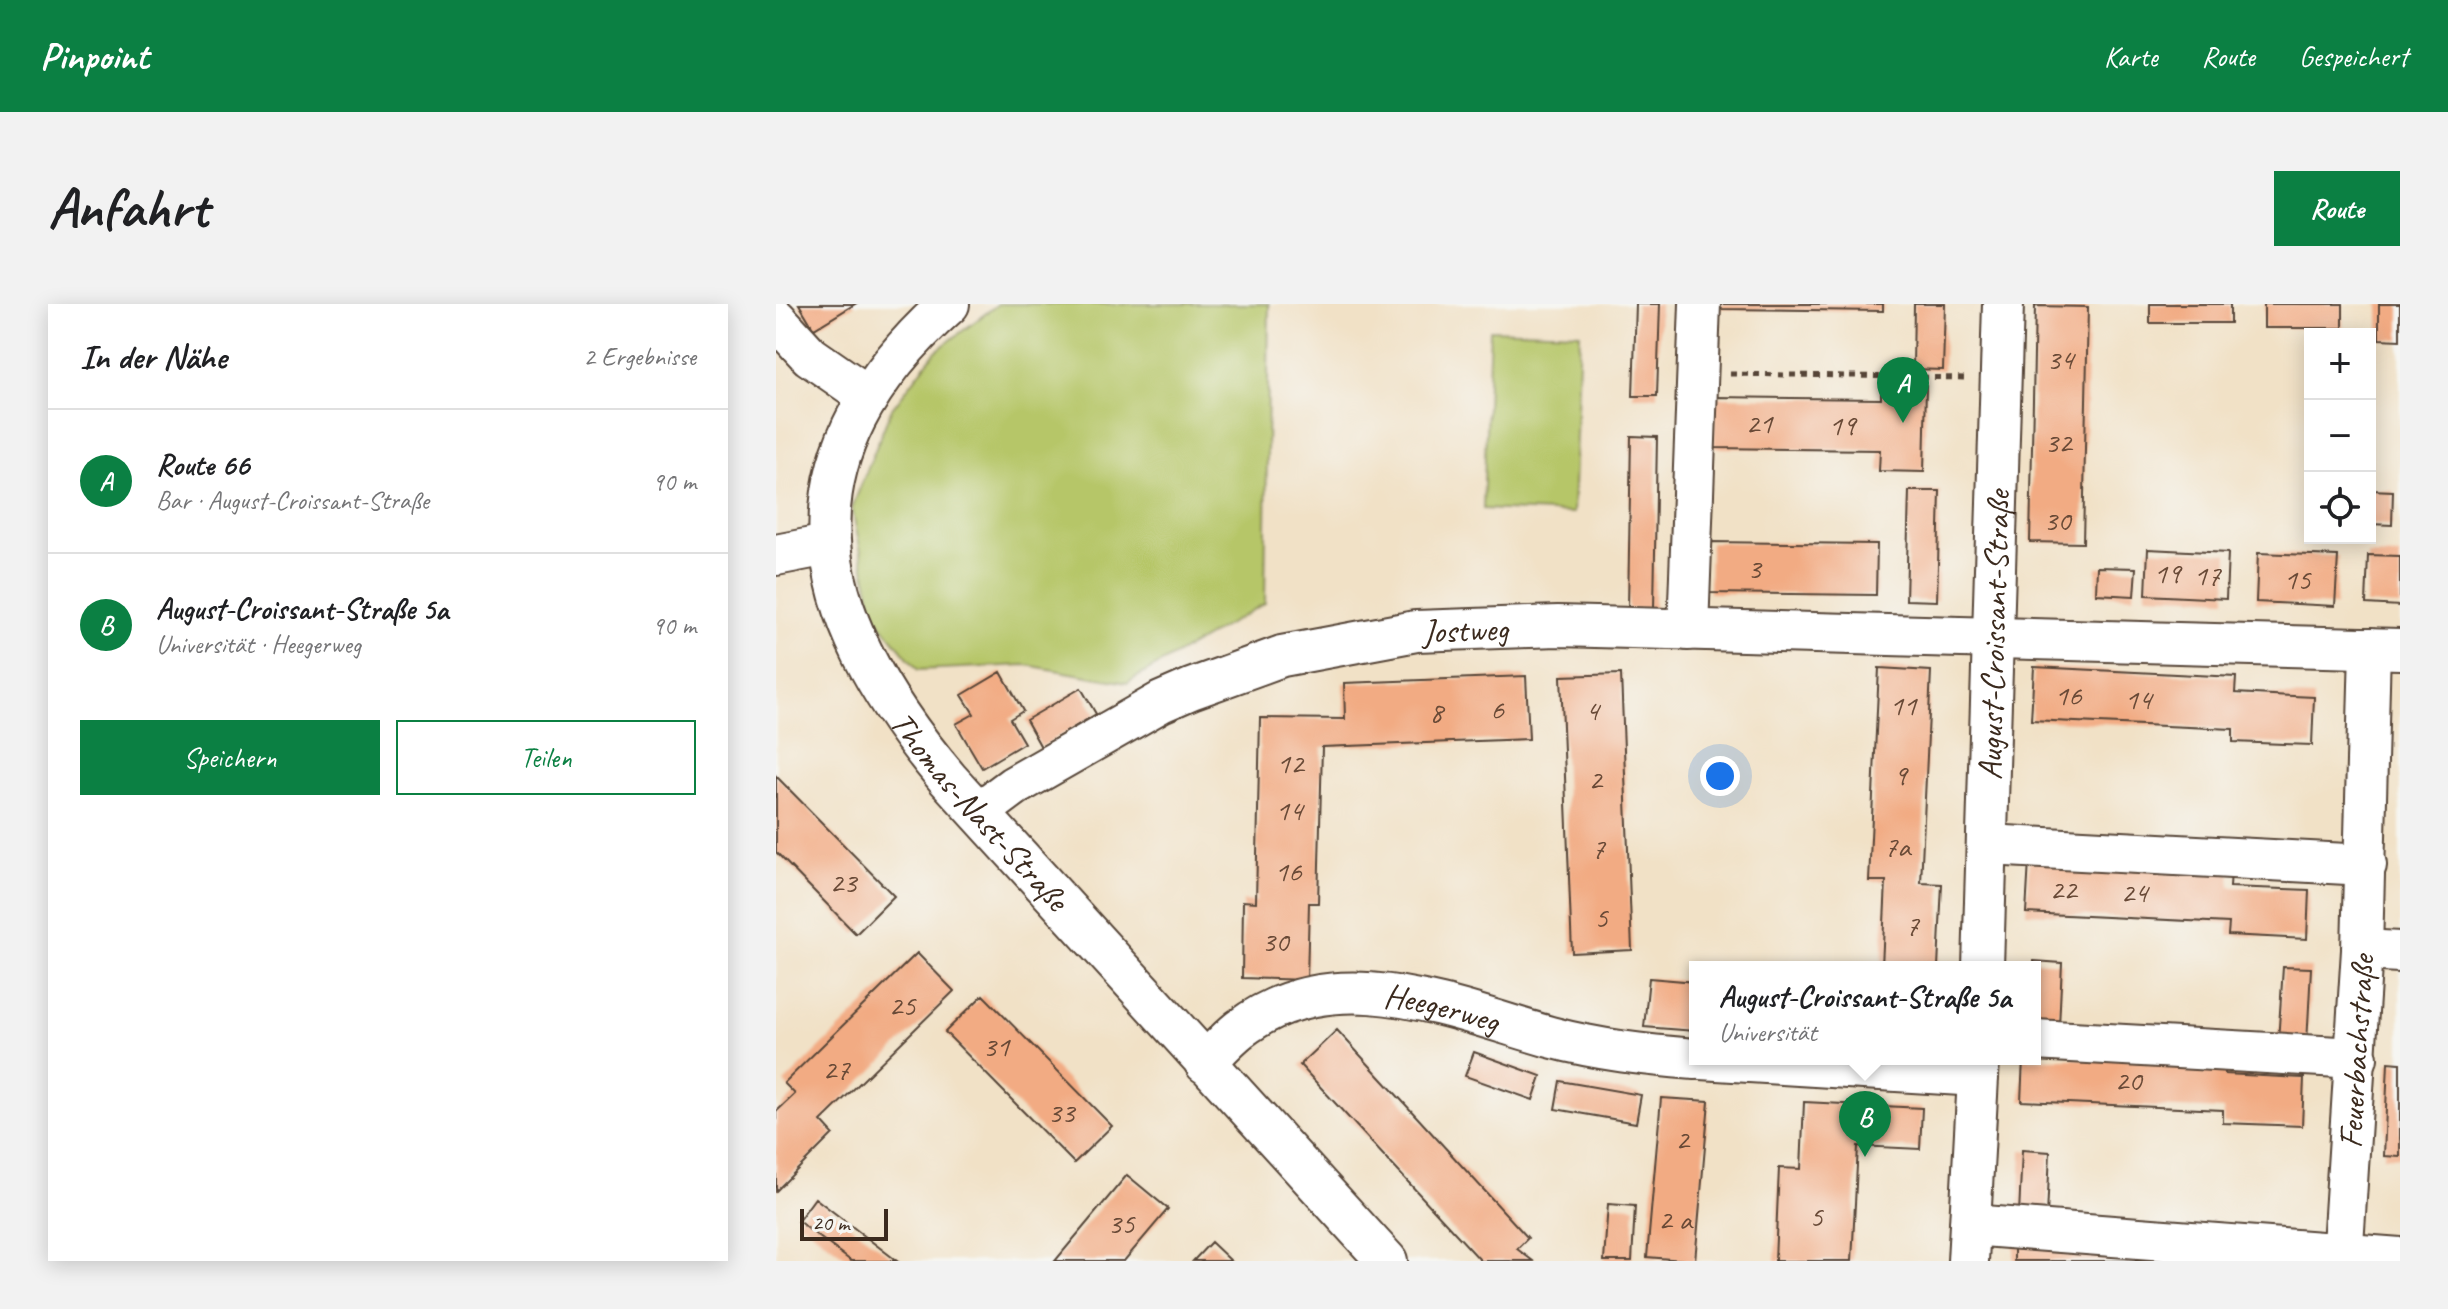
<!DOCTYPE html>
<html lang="de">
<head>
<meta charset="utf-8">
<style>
	body { margin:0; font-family:Caveat,sans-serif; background:#f2f2f2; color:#202124 }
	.controls { position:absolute; right:24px; top:24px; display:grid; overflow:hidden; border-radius:0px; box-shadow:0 4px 20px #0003 }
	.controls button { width:72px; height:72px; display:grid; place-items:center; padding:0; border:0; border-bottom:2px solid #e0e0e0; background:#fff; color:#202124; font:40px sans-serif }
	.scale { position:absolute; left:24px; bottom:20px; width:88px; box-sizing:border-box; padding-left:8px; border:4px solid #3b2a1e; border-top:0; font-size:22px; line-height:28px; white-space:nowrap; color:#3b2a1e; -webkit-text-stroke:6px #f6f6f2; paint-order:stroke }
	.you { position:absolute; left:944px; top:472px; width:28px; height:28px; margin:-20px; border:6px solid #fff; border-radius:50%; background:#1a73e8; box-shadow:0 0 0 12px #1a73e833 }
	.badge { display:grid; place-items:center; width:52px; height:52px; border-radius:50%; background:#0b8043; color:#fff; font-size:26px; font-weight:700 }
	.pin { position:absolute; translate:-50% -66px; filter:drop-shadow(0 2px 4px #0008) }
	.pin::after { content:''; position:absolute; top:42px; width:28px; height:24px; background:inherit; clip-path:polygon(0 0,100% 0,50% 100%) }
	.popup { position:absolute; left:913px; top:657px; width:352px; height:104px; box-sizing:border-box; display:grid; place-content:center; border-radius:0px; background:#fff; filter:drop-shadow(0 2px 6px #0005); font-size:26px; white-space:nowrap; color:#757577 }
	.popup b { font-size:30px; color:#202124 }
	.popup::after { content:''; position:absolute; left:50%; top:100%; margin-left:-16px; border:16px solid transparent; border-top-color:#fff }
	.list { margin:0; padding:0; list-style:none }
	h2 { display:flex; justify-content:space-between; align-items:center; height:104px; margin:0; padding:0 32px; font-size:34px }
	h2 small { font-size:26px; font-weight:400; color:#757577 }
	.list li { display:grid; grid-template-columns:52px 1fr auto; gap:24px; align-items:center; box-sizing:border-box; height:144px; padding:0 32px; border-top:2px solid #e0e0e0 }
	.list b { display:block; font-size:30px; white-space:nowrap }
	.list p { margin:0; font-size:26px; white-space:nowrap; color:#757577 }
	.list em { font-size:26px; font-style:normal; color:#757577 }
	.actions { display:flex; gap:16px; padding:24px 32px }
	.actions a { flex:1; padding:18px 0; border:2px solid #0b8043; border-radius:0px; text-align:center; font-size:28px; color:#0b8043 }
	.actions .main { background:#0b8043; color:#fff }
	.icon { flex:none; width:44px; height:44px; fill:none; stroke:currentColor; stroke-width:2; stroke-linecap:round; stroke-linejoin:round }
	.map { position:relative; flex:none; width:1624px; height:957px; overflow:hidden; border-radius:0px }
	header { display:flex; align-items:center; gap:48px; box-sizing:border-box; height:112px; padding:0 40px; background:#0b8043; color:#fff }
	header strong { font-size:38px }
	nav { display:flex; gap:44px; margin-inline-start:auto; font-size:28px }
	.intro { display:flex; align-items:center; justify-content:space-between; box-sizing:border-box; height:192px; padding:0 48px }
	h1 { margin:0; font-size:56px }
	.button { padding:20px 36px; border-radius:0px; background:#0b8043; color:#fff; font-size:28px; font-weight:700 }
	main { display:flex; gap:48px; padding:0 48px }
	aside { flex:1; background:#fff; border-radius:0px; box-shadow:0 4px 20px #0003 }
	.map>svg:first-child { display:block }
	.green { fill:#b6c668; stroke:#787843; stroke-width:2 }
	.building { fill:#f2ab83 }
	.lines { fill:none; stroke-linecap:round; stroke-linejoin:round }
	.minor-casing { stroke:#564537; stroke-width:44 }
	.path { stroke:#564537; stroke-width:5; stroke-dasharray:6 6; stroke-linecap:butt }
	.minor { stroke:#fff; stroke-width:40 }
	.labels { text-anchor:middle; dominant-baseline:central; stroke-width:7; stroke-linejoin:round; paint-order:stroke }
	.number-label { font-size:30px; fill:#694a37 }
	.street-label { font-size:34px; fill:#3b2a1e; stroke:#f6f6f2 }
</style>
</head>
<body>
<header>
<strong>Pinpoint</strong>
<nav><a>Karte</a><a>Route</a><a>Gespeichert</a></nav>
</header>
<div class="intro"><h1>Anfahrt</h1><a class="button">Route</a></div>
<main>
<aside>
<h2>In der Nähe<small>2 Ergebnisse</small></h2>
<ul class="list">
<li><span class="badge">A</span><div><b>Route 66</b><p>Bar · August-Croissant-Straße</p></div><em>90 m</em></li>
<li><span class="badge">B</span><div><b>August-Croissant-Straße 5a</b><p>Universität · Heegerweg</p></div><em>90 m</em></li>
</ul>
<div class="actions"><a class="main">Speichern</a><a>Teilen</a></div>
</aside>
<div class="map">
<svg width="1624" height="957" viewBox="0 0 1624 957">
	<rect width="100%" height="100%" fill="#f6f6f2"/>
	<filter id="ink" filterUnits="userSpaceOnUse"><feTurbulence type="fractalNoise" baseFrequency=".0125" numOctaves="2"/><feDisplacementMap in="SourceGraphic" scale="16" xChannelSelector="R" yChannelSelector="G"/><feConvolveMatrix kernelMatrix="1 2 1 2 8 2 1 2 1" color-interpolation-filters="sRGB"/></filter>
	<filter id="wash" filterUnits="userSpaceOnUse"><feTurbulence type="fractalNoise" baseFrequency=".006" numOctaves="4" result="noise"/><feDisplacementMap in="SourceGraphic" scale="32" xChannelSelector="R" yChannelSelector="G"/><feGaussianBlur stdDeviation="1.8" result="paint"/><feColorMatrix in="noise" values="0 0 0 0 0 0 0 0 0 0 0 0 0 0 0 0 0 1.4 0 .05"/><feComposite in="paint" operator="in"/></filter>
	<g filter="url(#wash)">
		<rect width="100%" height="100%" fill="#f1e1c6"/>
		<path class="green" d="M222,0H493L489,299L351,379L250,361L142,366L98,312L76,204L115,106L159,48Z
			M714,26L804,29L797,209L707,205Z"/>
		<g id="blocks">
			<path class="building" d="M23,0H79L38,25Z
				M860,0H884L881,92H857Z
				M944,0H1107V7L944,5Z
				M1138,0H1169L1167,66L1137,65Z
				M1374,0H1454V19H1374Z
				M1488,0H1567V24H1488Z
				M1603,0H1624V36L1603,35Z
				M1259,2L1312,3L1307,239L1254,238Z
				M1105,81L1150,82L1148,168L1103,167L1104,146L938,144L939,93L1105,95Z
				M855,132L881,133L878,305H852Z
				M1594,186L1617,187L1616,221L1594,220Z
				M1133,187H1164L1161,297L1130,296Z
				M934,238L1101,240L1100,291L933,289Z
				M1372,245L1452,249L1450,295L1370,291Z
				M1482,249L1562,252L1559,302L1480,298Z
				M1592,251L1624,252V302L1590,300Z
				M1321,263L1360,264L1358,292L1320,290Z
				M1258,363L1460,373L1459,389L1538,393L1536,441L1457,438V425L1255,416Z
				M1103,364L1155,367L1145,579L1166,580L1162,663H1106L1110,577H1093Z
				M225,368L247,407L234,415L248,439L206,464L180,420L198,410L186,391Z
				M845,370L856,646L796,649L785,372Z
				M750,372L753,435L546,443L542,599H533L531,676L466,674L467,597L480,598L484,414L569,415L568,379Z
				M305,384L320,410L265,443L250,416Z
				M0,472L118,592L80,630L0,548Z
				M1253,557L1455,566L1454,583L1533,586L1531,635L1452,631L1453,619L1250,609Z
				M141,649L178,687L45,817L57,830L0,887V808L19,790L8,779Z
				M1258,657L1286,659L1283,723L1259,722Z
				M1507,663L1535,664L1531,740L1502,738Z
				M873,674L919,678V727L868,723Z
				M207,691L336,822L298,859L169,728Z
				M561,726L752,934L741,945L757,957H705L524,761Z
				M698,748L765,772L757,796L689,772Z
				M1450,754L1449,770L1528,774L1526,822L1447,819V806L1245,797L1247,755Z
				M1612,758L1624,759V853L1608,852Z
				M784,777L865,791L860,819L779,805Z
				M885,794L933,797L919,957L871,953Z
				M1028,798L1146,804L1144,845L1082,842L1076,957H999L1003,864L1025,865Z
				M1246,846L1274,848L1271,912L1243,910Z
				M351,871L392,905L348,957H279Z
				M39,894L121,957H75L22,917Z
				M832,900L859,902L856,957H828Z
				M435,938L455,957H417Z
				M1238,941L1423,957H1238Z"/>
		</g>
	</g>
	<g filter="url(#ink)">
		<use href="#blocks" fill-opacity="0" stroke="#564537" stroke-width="2"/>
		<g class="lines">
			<defs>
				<g id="minor">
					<path id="s1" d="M173,0C0,154 28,305 172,475L611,957"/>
					<path d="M0,15L34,52L83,86"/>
					<path d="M0,251L41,243"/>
					<path d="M912,326L924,0"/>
					<path id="s2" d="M203,508L238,482L385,398L415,385L506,352L640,327L782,322L1624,345"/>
					<path d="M1212,541L1590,561"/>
					<path d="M1586,646L1624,648"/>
					<path id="s3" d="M1207,663L1227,0"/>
					<path d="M1259,736L1581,754"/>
					<path d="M925,755L1202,772"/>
					<path id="s4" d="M429,759C440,748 451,735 464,725C558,653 675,705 774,733C823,746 869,751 919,755"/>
					<path d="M1194,921L1624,954"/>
					<path d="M1192,957L1203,755"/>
					<path id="s5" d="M1566,957L1586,646L1594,344"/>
				</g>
			</defs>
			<use href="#minor" class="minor-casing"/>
			<path class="path" d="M954,70L1192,74"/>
			<use href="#minor" class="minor"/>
		</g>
	</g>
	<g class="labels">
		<g class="number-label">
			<text x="1284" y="55">34</text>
			<text x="983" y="119">21</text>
			<text x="1066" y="121">19</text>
			<text x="1282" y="138">32</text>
			<text x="1281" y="216">30</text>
			<text x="978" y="264">3</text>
			<text x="1391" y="269">19</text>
			<text x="1431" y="271">17</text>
			<text x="1521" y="275">15</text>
			<text x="1292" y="391">16</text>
			<text x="1362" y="395">14</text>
			<text x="1127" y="401">11</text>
			<text x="721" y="405">6</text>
			<text x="816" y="406">4</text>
			<text x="660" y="408">8</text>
			<text x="514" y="459">12</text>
			<text x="1124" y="471">9</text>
			<text x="819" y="475">2</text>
			<text x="513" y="506">14</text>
			<text x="1121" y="542">7a</text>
			<text x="822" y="544">7</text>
			<text x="512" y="567">16</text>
			<text x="67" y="578">23</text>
			<text x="1287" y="585">22</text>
			<text x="1358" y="588">24</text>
			<text x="825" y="613">5</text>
			<text x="1136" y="621">7</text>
			<text x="499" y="637">30</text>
			<text x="126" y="701">25</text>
			<text x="220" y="742">31</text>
			<text x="60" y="765">27</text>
			<text x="1352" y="776">20</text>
			<text x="285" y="808">33</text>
			<text x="906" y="835">2</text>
			<text x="1040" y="912">5</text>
			<text x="899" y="915">2 a</text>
			<text x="345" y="919">35</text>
		</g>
		<g class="street-label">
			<text stroke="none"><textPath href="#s2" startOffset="528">Jostweg</textPath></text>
			<text stroke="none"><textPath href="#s3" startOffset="332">August-Croissant-Straße</textPath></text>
			<text stroke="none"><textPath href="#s1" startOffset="590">Thomas-Nast-Straße</textPath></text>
			<text stroke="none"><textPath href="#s4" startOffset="260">Heegerweg</textPath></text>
			<text stroke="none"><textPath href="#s5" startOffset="210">Feuerbachstraße</textPath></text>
		</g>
	</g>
</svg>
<div class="controls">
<button>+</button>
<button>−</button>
<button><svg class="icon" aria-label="locate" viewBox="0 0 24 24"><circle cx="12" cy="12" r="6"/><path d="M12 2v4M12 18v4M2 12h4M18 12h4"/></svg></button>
</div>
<div class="scale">20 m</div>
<div class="you"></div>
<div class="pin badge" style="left:1127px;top:119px">A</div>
<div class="pin badge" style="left:1089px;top:853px">B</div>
<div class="popup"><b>August-Croissant-Straße 5a</b>Universität</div>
</div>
</main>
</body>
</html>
